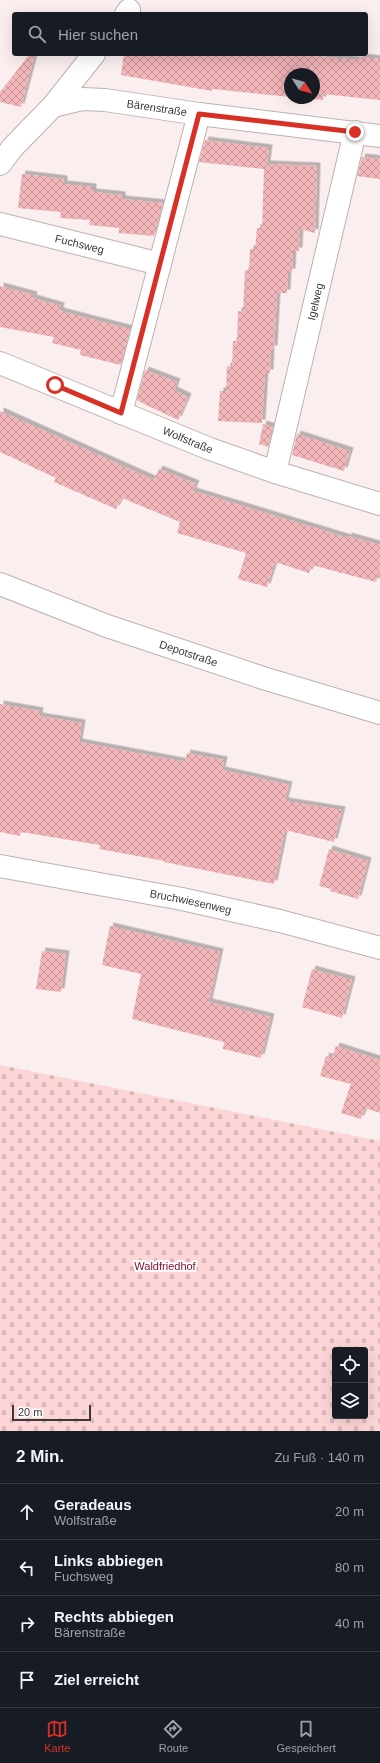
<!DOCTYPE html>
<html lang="de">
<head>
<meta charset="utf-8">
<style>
	body { margin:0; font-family:Arial,sans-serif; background:#242831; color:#f1f3f6 }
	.controls { position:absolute; right:12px; bottom:12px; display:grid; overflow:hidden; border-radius:4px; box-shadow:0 4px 16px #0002 }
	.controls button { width:36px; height:36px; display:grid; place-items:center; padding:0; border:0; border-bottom:1px solid #363941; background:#171b24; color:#f1f3f6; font:20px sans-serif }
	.compass { position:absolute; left:284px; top:68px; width:36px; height:36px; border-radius:50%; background:#171b24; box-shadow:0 4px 16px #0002; rotate:127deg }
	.scale { position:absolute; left:12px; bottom:10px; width:79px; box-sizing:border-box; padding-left:4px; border:2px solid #3c3838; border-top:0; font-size:11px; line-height:14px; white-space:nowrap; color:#3c3838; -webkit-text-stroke:3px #fff; paint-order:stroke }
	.stop { position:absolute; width:12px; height:12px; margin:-9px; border:3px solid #d93025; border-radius:50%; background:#fff }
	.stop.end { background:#d93025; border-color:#fff; box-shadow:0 1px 4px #0008 }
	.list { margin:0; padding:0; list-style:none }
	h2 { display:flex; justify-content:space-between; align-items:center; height:52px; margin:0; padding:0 16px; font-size:17px }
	h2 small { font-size:13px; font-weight:400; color:#9ea1a6 }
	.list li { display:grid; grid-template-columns:26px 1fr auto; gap:12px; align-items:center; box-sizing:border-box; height:56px; padding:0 16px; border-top:1px solid #363941 }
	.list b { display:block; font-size:15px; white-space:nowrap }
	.list p { margin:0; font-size:13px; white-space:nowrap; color:#9ea1a6 }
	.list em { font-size:13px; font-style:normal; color:#9ea1a6 }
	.icon { flex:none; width:22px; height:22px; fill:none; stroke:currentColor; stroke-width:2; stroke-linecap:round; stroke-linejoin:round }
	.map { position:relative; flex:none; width:380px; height:1431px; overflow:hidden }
	.search { position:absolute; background:#171b24; box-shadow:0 4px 16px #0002; left:12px; right:12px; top:12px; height:44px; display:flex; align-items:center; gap:10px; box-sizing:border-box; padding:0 14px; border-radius:4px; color:#9ea1a6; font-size:15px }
	.sheet { height:276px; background:#171b24 }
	nav { display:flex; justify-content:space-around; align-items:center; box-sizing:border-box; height:56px; border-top:1px solid #363941; background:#171b24; font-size:11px; color:#9ea1a6 }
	nav a { display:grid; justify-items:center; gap:2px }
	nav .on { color:#d93025 }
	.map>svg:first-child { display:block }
	.cemetery { fill:url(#cemetery-stones); fill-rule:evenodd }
	.building { fill:url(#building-cross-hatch); filter:url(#shadow) }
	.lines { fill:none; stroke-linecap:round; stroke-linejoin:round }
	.minor-casing { stroke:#bdb1b2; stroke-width:24 }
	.secondary-casing { stroke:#bdb1b2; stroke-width:24 }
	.minor { stroke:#fff; stroke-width:22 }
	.secondary { stroke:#fff; stroke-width:22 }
	.route { stroke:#d93025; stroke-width:5 }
	.labels { text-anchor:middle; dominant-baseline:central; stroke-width:4; stroke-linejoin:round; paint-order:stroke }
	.street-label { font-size:11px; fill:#3c3838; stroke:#fff }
	.park-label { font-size:11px; fill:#861330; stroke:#fff }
</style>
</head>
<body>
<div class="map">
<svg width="380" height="1431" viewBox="0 0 380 1431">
	<defs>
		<pattern id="cemetery-stones" width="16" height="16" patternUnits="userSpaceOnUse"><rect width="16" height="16" fill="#fdd5d7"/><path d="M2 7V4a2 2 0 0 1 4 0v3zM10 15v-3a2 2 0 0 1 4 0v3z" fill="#dab8b9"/></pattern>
		<pattern id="building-cross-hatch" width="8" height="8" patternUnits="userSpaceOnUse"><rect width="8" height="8" fill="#f3b6ba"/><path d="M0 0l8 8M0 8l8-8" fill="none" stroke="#c69598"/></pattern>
		<filter id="shadow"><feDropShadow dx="3.5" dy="-3.5" stdDeviation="0" flood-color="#0004"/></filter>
	</defs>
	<rect width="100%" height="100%" fill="#fbeeef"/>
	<path class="cemetery" d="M0,1065L380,1141V1431H0ZM335,1350H365V1416H335Z"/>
	<path class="building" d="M30,54H35L21,107L0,102V92Z
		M124,54H294L359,60L360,57L380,59V100L323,94V100L300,98H314V74H290V97L213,89L212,91L121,75Z
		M205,140L269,148L267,164L317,166L315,233L300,229L299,251H293L292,272H288L287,293H277L274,349H271L270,373H265L262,423L218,421L220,391H226L227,366L232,367L233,341H237L238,311L243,312L245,270L249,271L250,249H255L257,228H262L264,169L199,162Z
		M362,157L380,159V179L357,176Z
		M22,174L64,179V184L93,187V192L122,195V199L163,203L154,236L119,233V228L89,225L90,220L60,218L61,212L18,208Z
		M0,286L34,295L33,298L61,306L60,311L130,329L121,365L80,355L81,350L52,343L54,337L0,327Z
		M145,370L177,382L174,390L188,397L178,420L140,402L137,399Z
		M0,411L154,480L159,469L196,484L193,491L348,538V536L380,545V569L376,582L312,565L309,573L275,562L267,587L238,579L246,553L177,533L180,522L122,498L116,509L54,482L56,478L0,452Z
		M263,424L273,427L268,447L259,444Z
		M297,434L350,451L344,471L292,455Z
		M0,704L40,711L39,716L82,723L79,742L185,762L187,753L224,760L222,770L289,785L285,801L342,810L334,842L285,830L274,884L164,862L165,861L99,849L100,845L21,832L20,836L0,832Z
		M329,849L368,861L358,899L330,891L331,889L319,886Z
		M110,926L220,952L209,1002L271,1017L261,1058L223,1049L224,1042L132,1019L141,974L102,965Z
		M42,951L66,954L61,992L36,989Z
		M312,969L352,980L342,1018L302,1007Z
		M336,1046L380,1060V1113L365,1108L361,1119L341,1113L351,1084L320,1076L326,1056L332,1058Z"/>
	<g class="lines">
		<defs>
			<g id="minor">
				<path d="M126,14L129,10"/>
				<path d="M53,106L94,54"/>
				<path id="s1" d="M0,164L13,147L53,106L82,99L105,100L199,114L380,136"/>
				<path id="s2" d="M0,224L160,264"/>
				<path id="s3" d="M0,363L210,449L275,472L380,504"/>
				<path d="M121,413L199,114"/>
				<path id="s4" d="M275,472L355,132"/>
				<path id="s5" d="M0,866L182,899L280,921L380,948"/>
			</g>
			<g id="secondary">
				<path id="s6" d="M0,584L107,626L263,678L380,713"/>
			</g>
		</defs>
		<use href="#minor" class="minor-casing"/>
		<use href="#secondary" class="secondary-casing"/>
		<use href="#minor" class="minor"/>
		<use href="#secondary" class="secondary"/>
	</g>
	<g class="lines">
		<path class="route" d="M55,385L121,413L199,114L355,132"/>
	</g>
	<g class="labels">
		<g class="street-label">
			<text stroke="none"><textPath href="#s1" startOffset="184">Bärenstraße</textPath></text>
			<text stroke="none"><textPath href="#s2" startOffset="82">Fuchsweg</textPath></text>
			<text stroke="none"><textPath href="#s4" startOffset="175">Igelweg</textPath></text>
			<text stroke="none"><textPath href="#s3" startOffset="203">Wolfstraße</textPath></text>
			<text stroke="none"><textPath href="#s6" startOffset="201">Depotstraße</textPath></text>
			<text stroke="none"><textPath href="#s5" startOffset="194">Bruchwiesenweg</textPath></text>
		</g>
		<g class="park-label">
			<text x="165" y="1266">Waldfriedhof</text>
		</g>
	</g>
</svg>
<div class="controls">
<button><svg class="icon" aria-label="locate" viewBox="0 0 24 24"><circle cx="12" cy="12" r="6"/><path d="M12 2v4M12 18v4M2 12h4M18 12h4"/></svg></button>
<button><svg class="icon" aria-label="layers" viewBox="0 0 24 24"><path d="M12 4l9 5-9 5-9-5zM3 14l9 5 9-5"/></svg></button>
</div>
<svg class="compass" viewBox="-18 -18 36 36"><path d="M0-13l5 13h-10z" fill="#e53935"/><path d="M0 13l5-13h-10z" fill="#9ea1a6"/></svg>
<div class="scale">20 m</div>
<div class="stop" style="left:55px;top:385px"></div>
<div class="stop end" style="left:355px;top:132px"></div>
<div class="search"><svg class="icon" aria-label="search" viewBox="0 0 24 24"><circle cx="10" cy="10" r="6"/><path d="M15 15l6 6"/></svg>Hier suchen</div>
</div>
<section class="sheet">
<h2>2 Min.<small>Zu Fuß · 140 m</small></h2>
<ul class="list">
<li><svg class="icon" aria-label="ahead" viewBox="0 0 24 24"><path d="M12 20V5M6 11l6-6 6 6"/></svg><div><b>Geradeaus</b><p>Wolfstraße</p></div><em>20 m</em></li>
<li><svg class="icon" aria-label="left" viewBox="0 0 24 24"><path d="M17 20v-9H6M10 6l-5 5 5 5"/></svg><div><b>Links abbiegen</b><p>Fuchsweg</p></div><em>80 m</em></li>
<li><svg class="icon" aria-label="right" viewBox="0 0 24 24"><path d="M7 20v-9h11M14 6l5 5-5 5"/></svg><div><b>Rechts abbiegen</b><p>Bärenstraße</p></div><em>40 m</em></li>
<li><svg class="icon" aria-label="arrive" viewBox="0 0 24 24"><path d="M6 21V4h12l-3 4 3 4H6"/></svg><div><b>Ziel erreicht</b></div></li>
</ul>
</section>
<nav>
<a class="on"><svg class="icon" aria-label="map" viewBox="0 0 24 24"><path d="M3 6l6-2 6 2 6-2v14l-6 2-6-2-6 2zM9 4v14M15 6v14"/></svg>Karte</a>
<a><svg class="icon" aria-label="directions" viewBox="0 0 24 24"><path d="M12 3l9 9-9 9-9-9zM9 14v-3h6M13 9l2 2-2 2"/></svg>Route</a>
<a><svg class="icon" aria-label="saved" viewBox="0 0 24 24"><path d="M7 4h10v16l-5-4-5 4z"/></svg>Gespeichert</a>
</nav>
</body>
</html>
